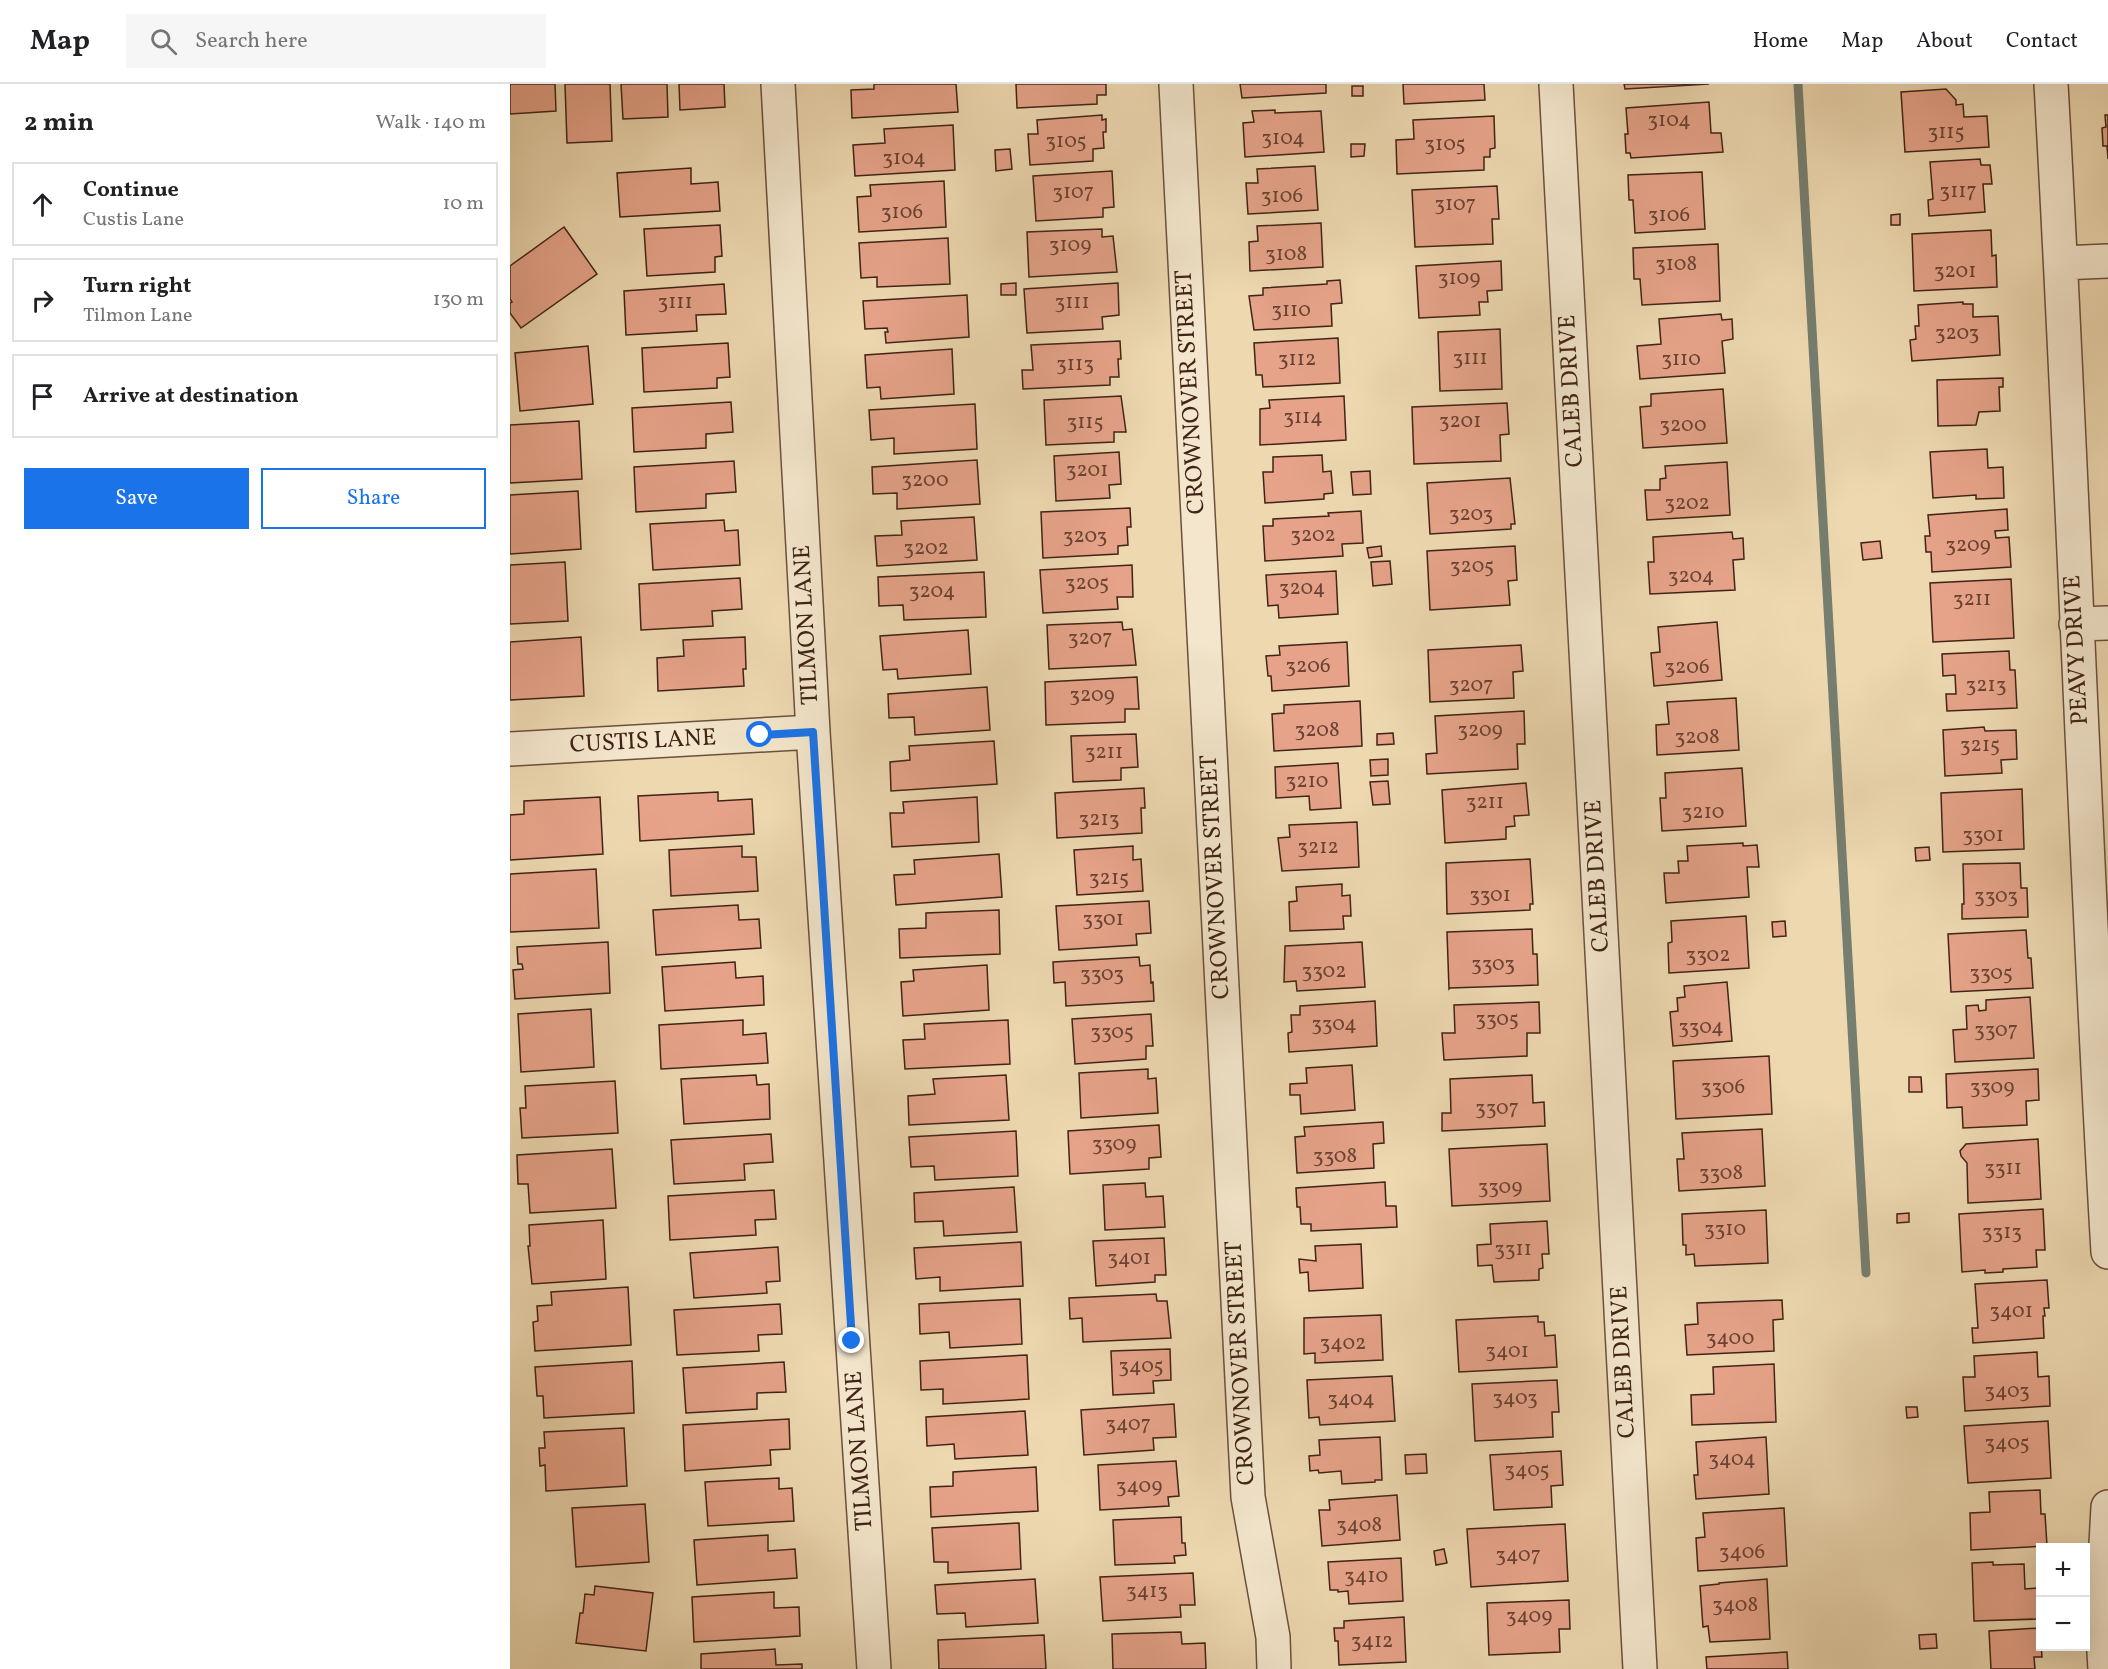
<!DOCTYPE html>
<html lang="en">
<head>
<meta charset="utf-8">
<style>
	body { margin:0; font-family:Vollkorn,serif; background:#f6f6f6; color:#202124 }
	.controls { position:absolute; right:18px; bottom:18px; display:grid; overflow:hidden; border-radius:0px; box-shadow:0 6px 24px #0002 }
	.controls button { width:54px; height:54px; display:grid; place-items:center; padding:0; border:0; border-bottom:2px solid #e0e0e0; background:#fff; color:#202124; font:30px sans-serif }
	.stop { position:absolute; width:18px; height:18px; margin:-14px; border:4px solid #1a73e8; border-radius:50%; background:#fff }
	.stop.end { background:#1a73e8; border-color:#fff; box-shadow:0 2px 6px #0008 }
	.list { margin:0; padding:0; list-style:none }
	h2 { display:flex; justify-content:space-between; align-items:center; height:78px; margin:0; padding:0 24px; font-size:26px }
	h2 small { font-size:20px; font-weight:400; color:#757577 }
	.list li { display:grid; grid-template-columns:39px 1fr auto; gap:18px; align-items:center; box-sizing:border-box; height:84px; margin:0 12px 12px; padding:0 12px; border:2px solid #e0e0e0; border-radius:0px }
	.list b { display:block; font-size:22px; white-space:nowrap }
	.list p { margin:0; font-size:20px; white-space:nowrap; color:#757577 }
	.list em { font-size:20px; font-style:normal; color:#757577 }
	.actions { display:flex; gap:12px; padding:18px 24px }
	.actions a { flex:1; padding:14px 0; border:2px solid #1a73e8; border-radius:0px; text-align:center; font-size:21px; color:#1a73e8 }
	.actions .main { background:#1a73e8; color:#fff }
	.icon { flex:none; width:33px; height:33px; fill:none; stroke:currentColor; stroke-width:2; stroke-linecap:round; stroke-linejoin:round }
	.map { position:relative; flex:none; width:1598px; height:1585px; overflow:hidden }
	header { display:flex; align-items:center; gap:36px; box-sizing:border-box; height:84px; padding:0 30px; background:#fff; border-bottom:2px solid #e0e0e0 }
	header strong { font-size:28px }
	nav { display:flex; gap:33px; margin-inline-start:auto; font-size:21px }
	.search { width:420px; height:54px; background:#f6f6f6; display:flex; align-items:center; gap:15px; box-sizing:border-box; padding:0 21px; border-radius:0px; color:#757577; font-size:22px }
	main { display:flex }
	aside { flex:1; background:#fff }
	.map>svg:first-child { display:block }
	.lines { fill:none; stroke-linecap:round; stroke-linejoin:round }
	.stream { stroke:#767e6f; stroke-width:9 }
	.building { fill:#e6a389; stroke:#412317; stroke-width:1.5 }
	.minor-casing { stroke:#6c503d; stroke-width:36 }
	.minor { stroke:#f3e6cc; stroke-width:33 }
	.route { stroke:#1a73e8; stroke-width:8 }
	.labels { text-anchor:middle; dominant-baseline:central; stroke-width:4.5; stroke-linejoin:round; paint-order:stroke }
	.number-label { font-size:21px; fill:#6a4334 }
	.street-label { font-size:24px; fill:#412317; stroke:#f3e6cc }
</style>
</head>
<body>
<header>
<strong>Map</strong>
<div class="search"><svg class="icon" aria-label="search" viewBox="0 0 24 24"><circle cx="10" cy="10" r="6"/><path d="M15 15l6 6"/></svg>Search here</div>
<nav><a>Home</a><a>Map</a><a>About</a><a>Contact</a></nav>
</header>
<main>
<aside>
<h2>2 min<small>Walk · 140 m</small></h2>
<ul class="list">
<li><svg class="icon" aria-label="ahead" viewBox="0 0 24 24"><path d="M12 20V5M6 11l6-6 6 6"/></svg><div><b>Continue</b><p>Custis Lane</p></div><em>10 m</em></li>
<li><svg class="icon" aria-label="right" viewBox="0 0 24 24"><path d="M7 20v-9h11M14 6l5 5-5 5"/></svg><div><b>Turn right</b><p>Tilmon Lane</p></div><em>130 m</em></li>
<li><svg class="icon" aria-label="arrive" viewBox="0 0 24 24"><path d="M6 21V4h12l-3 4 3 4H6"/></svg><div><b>Arrive at destination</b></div></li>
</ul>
<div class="actions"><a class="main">Save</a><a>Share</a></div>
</aside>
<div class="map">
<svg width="1598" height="1585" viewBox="0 0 1598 1585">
	<rect width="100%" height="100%" fill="#edd8b0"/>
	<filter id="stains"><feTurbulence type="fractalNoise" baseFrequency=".00333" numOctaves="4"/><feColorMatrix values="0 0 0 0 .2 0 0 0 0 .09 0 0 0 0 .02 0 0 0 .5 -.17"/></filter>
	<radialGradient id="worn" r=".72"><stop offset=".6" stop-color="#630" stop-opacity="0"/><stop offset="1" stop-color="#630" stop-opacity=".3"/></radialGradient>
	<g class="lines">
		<path class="stream" d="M1288,0L1356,1189"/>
	</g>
	<path class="building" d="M0,0H45L46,27L0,30Z
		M55,0H100L102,57L57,59Z
		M111,0H157L158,33L113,35Z
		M169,0H214L215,23L170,26Z
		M364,0H446L448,28L342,34L341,6L364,5Z
		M506,0H596V11H587V20L507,24Z
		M730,0H816V9L732,14Z
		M893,0H974L975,16L894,20Z
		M1114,0H1199L1115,5Z
		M842,2H853V12H842Z
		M1436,5L1446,16V21L1453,20L1454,33L1477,32L1479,63L1395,68L1391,8Z
		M1199,18L1201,49H1211L1213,68L1121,74L1120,69H1116L1115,50H1118L1116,24Z
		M765,26V29L811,27L814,68L735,73L733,39L744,38L742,27Z
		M592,31V36L596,35V48H593L594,64L583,65V77L520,81L518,50H528L527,36Z
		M1595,31H1598V75L1597,62H1593L1592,44L1596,43Z
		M984,32L985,64L980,65V73H974V86L887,90L886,56L904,55L903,36Z
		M443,41L445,86L345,92L343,61L375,59L374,45Z
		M841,60H855L854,72L841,73Z
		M500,65L502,85L486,87L485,66Z
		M1470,75L1471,81H1480L1482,100H1473L1475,128L1419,132L1418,116L1423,115L1420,78Z
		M805,82L808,126L738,130L736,99H748L747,85Z
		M181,84V100L208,98L210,127L110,133L107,89Z
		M602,87L604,123L593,124V133L526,137L523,92Z
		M1192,88L1195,145L1125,149L1123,116H1119L1118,91Z
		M434,97L436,143L349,148L347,113L361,112L360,101Z
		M987,102L989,135H982L983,160L905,163L902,106Z
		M1390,130V141H1381V131Z
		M811,139L813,183L740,187L739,158L748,157L747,142Z
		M210,141L212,172L205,173V188L137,192L134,145Z
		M54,143L87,190L11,244L0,229V219L2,218L0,215V182Z
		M592,145V153L603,152L607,188L519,193L517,148Z
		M1481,146L1482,172L1486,171L1487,203L1404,207L1402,150Z
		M438,154L440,200L367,203V193L351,194L349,159Z
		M1208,160L1210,217L1132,221L1130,195H1124L1123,164Z
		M991,177L992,206L977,207L978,218H969L970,231L909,234L906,182Z
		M830,196L832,219L821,220L822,242L744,246L739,212L753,211V204L817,200V197Z
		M506,199V211H491V200Z
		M608,199L609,231L592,233L593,245L517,249L514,205Z
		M214,200L216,230L186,231L187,247L116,251L114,207Z
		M457,211L459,253L376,259L375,248H378L377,244L355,245L353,217Z
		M1453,218V220H1463V233L1488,232L1490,271L1402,277L1400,256L1406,255L1405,242H1409L1408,221Z
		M1211,230L1212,236L1222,235L1223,255L1212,257L1215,289L1130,295L1127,262L1151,260L1149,235Z
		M990,245L992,305L930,307L928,248Z
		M828,254L830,299L753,303L752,291H746L744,259Z
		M610,257L611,275H608L609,293H600V301L513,305L512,286H523L521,261Z
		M218,259L220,293L207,294V304L134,308L132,264Z
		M78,262L83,320L10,327L5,269Z
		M442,265L444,310L371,315L370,303L357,304L355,271Z
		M1493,294V303H1489L1490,327L1469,328L1466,341L1428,342L1427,296Z
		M1213,305L1217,359L1133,364L1130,323L1141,322V310Z
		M611,312L616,348H604V358L536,361L534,316Z
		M834,312L836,356L750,361V325L760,324L759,316Z
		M221,318L223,348L196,350V364L124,368L122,324Z
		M997,319L999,350L990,351L991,377L904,380L902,323Z
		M465,320L467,365L384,370V354L361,356L359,326Z
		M69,337L72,395L0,399V341Z
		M1477,365L1478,384L1493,383L1494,414L1466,415V411L1423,414L1420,368Z
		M609,368L611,400L599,401L600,414L546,417L544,372Z
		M812,371L813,388L821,387L823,409L814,410V415L755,419L753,388H763V373Z
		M467,376L470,420L387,425V409L363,410L362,383Z
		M224,377L226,408L196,410V424L126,428L124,383Z
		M1217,378L1220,431L1137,436L1135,406H1150V395L1156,394L1155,382Z
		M860,387L861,410L843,411L841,388Z
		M1000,394L1005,440H1001V445L920,450L917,399Z
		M68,407L71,465L0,470V411Z
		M620,424L621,443H617L618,461L608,462V470L533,474L531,428Z
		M1497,425L1498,446L1485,447L1486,454L1499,453L1501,483L1422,488L1421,468H1416L1415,452H1420L1418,431Z
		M851,427L853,459L832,460L833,472L755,477L753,442H763V435L819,432L818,429Z
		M464,433L467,476L367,482L365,452L392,451L391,437Z
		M214,436L215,447L228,446L230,481L143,486L140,440Z
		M1222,448L1223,455L1233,454L1234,475L1223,476L1225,506L1140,510L1138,478H1144L1143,453Z
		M1370,457L1372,474L1353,476L1351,459Z
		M871,462L872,472L859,474L857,464Z
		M1005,462L1007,496L998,497L1000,521L920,526L917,467Z
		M880,477L882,500L863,502L861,478Z
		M55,478L58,537L0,540V481Z
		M622,481L623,513H607L608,525L533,529L530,486Z
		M826,487L828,530L769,534L768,521L758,522L756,491Z
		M474,488L476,533L394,536L393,521L369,522L368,493Z
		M230,494L232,525L202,527L203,542L131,546L129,500Z
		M1501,495L1504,554L1423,558L1420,499Z
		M612,538L613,546L622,545L626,581L539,585L537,541Z
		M1207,538L1212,596L1144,602L1141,569L1150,568L1148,543Z
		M458,546L461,590L388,595L387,585L373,586L370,552Z
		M71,553L74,612L0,616V558Z
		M235,553L236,585H233L234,602L148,607L147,574L174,572L173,556Z
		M837,558L839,602L762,607L761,592H758L756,572L770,571L769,562Z
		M1011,561L1013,587L1003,588L1004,614L920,618L918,566Z
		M1499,567L1500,586H1505L1507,624L1437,627L1436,610H1446L1445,591L1433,592L1432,570Z
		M627,593L629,625H615V638L536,641L535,598Z
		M477,603L480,646L405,651L404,633L379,634L378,610Z
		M1226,614L1229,666L1147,671L1146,641L1159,640L1157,618Z
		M850,617L852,662L764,667L762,630L774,629V621Z
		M1014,627L1015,660H1007L1008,685L917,690L916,670L927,669L925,632Z
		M1474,643L1475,647L1506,646L1507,675L1491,676L1492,689L1435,692L1433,646Z
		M883,649L884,660L867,661V650Z
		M626,650L628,683L611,684V696L563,698L561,652Z
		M484,657L487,700L381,707L380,678L400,676L399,662Z
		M878,675V691L861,692L860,676Z
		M828,679L831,724L800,726L799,712L766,714L765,683Z
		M1232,684L1236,742L1152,747L1150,714H1156L1155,689Z
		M878,697L880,720L863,721L860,698Z
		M1016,699L1019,731L1004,732L1005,742L996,743V755L935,759L932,706Z
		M634,704L635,724H631L632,749L547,754L545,709Z
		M1512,705L1514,765L1433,768L1431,709Z
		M208,708V717L242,715L244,750L130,757L128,712Z
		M90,713L93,770L0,776V731L14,730V717Z
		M467,713L469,758L382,763L380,729H394L393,718Z
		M847,738L849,783L772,787L768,754L780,753L779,741Z
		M1233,759V762L1247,761L1249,783H1237L1239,813L1156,819L1154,789H1169L1168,777H1178L1177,762Z
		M232,762V773H246L248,807L161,812L159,766Z
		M623,762V776L631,775L633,807L567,811L564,766Z
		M1419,763L1420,776L1406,777L1405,764Z
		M489,770L492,813L386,821L384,791L405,790L404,776Z
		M1020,775L1023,820H1020V826L937,830L936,779Z
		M1510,779L1511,804H1517L1518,833L1452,835V820H1454L1453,780Z
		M86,785L89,844L0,848V790Z
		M832,800V812L840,811L841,832H833L834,845L780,847L779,818L787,817L786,803Z
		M639,817L641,849L626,850L627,861L549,866L546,822Z
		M228,821L229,836L249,835L251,864L146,871L143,826Z
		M489,826L490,870L390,874L389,845L416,844V829Z
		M1236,832L1239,884L1159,889L1158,859L1162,858L1161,837Z
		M1275,837L1276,852L1263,853L1262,838Z
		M1022,845L1023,870H1027L1028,901L940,904L939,905L937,848Z
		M1516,846L1518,874H1521L1523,904L1441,908L1438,850Z
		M98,858L100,909L5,915L3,886L13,885L12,880H8L7,863Z
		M852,858L855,903L787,907L786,897L774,898L775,862Z
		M629,873L630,882L640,881L641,899L643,898L644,917L556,922L555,898L544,899L543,878Z
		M225,878L226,894L253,892L254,921L155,927L152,883Z
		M477,881L479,926L393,932L391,898L404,897L403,886Z
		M1217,898L1222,957L1163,962L1160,928L1168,927L1167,914L1175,913L1174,902Z
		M1520,913L1524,974L1445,978L1443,946L1457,945L1456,922L1468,921L1469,927L1476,926V916Z
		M865,917L867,962L779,968L778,949L782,948L781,931H790V922Z
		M1029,918L1030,949H1017V972L934,976L932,949H945L944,921Z
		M81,925L84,983L11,988L8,930Z
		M641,930L643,962H636V975L565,980L562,935Z
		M233,936V951L256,949L258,979L151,985L149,941Z
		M498,936L500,980L395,985L393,956L415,955L414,940Z
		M1259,972L1262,1030L1166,1035L1163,977Z
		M842,981L845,1026L791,1030L790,1011H780V1000L797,999L796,984Z
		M638,985V995L646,994L648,1029L571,1034L569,989Z
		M1528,985L1529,1016L1516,1017L1517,1041L1453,1044L1452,1023L1437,1024L1436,990Z
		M246,991L247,1001L259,1000L260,1035L174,1040L171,995Z
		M496,991L499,1036L399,1041L398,1012L425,1010L423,995Z
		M1022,991L1023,1019L1034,1018L1035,1042L932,1047V1029H941L940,995Z
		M1399,993H1411L1412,1008H1399Z
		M105,997L108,1049L12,1054L10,1024H16L15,1002Z
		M873,1038L874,1059L863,1060L864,1084L787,1089L785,1053L795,1052L794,1043Z
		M649,1041L651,1073L639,1074V1085L560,1090L558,1047Z
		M1252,1045L1255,1102L1169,1107L1167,1075H1174L1172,1049Z
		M506,1047L508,1092L425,1096L424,1082L401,1083L399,1053Z
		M261,1050L263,1078L234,1080L235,1096L164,1100L161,1056Z
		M1528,1055L1531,1115L1458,1119L1457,1079L1451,1072L1450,1067L1456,1060Z
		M1037,1060L1040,1117L942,1122L939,1065Z
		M102,1065L106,1124L20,1129L18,1100H8L7,1071Z
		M875,1098L876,1122H886L887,1143L801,1147V1140H791L790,1123H787L786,1104Z
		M635,1099L636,1113L653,1112L655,1143L595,1146L593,1101Z
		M504,1103L507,1148L434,1152L433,1137L405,1138L404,1109Z
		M264,1106L266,1135L245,1136L246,1151L160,1156L158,1112Z
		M1533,1125L1535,1166H1526L1527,1183L1493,1185V1188L1475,1189V1186L1452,1188L1449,1130Z
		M1256,1126L1258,1179L1185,1182L1184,1170L1176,1171V1161H1173L1172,1130Z
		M1399,1129V1138L1387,1139V1130Z
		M93,1136L96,1195L22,1200L18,1162H20L19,1141Z
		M1037,1137L1039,1170H1032L1033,1184L1029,1185V1196L984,1198L982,1181L968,1182L967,1161L981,1160L980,1140Z
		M654,1154L656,1191H645V1198L586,1202L583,1157Z
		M511,1158L513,1202L430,1207V1193L406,1195L404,1164Z
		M851,1160L853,1204L799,1207L798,1188L790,1189L789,1175L806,1177L805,1162Z
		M268,1163L270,1197L256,1198L257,1209L184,1214L180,1169Z
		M1537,1196L1539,1224H1534L1535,1232H1533L1534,1254L1463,1259L1462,1244H1468L1465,1200Z
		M118,1203L121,1261L25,1267L23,1238L28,1237L27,1222L42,1221L41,1208Z
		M646,1210L647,1217H657L661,1254L573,1258L572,1234L560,1235L559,1214Z
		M510,1215L512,1260L440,1264L439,1248L410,1250L409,1220Z
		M1272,1216L1273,1235L1263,1236L1264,1267L1177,1271L1175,1241L1188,1240L1187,1219Z
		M270,1220L272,1250L248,1251L249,1267L167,1271L164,1226Z
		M871,1231L873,1276L805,1279V1269L794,1270V1234Z
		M1028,1232V1238H1034L1035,1252L1045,1251L1047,1283L949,1288L946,1236Z
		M660,1265L661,1296L643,1297L644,1309L603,1311L601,1267Z
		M1527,1268L1528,1293L1539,1292L1540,1322L1455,1327L1453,1293H1465L1464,1272Z
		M517,1271L519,1315L433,1320V1305L411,1306L410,1277Z
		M122,1277L124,1329L34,1334L33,1312H27L25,1283Z
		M274,1278L276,1308L247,1309V1325L176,1329L173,1284Z
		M1264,1280L1266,1338L1182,1341L1181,1311L1204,1310L1203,1283Z
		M882,1292L885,1337L810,1341L809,1333L799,1334L797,1296Z
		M1047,1296L1049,1328H1042L1043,1353L965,1357L962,1300Z
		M664,1320L666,1353L643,1354L644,1366L574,1371L571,1326Z
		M1396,1323H1407L1408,1333L1397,1334Z
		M515,1327L518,1371L445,1375L444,1360L417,1362L416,1333Z
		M279,1335L280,1365L260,1366L261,1381L175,1387L173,1341Z
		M1538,1337L1541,1394L1458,1399L1454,1342Z
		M114,1344L117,1402L36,1407L35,1381L30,1382L29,1364H35L34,1348Z
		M870,1353L872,1396H865V1398L832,1400L831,1387L809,1389L808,1386L800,1387L799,1372L810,1371L809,1356Z
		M1256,1353L1259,1410L1186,1415L1184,1391H1188L1186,1358Z
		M1051,1367L1053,1401L1041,1402L1042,1423L984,1426L980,1371Z
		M916,1370L917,1389L896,1390L895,1371Z
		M666,1377L669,1412L658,1413L659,1422L590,1426L588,1381Z
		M526,1383L528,1427L421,1433L420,1403L443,1402V1388Z
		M269,1394V1405L282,1404L284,1437L198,1442L195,1398Z
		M1530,1406L1531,1430H1535L1537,1462L1461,1466L1460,1429L1480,1428L1479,1408Z
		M887,1411L890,1456L812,1462L809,1426H820L819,1416Z
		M135,1420L139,1478L66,1483L62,1424Z
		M1274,1424L1277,1482L1188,1487L1186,1454L1195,1453L1193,1429Z
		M671,1433L672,1459H675L676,1471L664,1472L665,1479L605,1481L603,1436Z
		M509,1439L511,1485L438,1489V1478H424L422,1444Z
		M1055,1440L1058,1497L961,1503L957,1445Z
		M258,1451V1467L285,1465L287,1494L187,1501L184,1456Z
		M934,1465L937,1479L926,1481L924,1467Z
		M891,1474L893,1517L839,1520L838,1507L828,1508V1506H820L818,1478Z
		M1483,1478V1481L1514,1480L1515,1505L1527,1504L1528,1535L1464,1537L1462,1479Z
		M683,1489L685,1521H670L671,1533L593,1537L590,1493Z
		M525,1495L528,1539L456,1543L455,1529L427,1530L425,1501Z
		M1257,1495L1260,1555L1200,1558L1198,1542L1193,1543L1190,1502L1209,1500V1499Z
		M85,1502L143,1509L136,1567L66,1559L70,1529H73L75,1510L84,1511Z
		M264,1508V1524L289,1523L290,1552L184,1558L182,1513Z
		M1059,1516L1060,1545H1049L1050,1568L979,1571L977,1519Z
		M894,1533L896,1578L829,1581L828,1557H825L824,1544H834V1537Z
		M1530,1544L1532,1573H1524L1525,1585H1481L1479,1547Z
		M671,1548L672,1560L695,1559L696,1585H603L602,1550Z
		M1426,1550L1427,1564L1410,1565L1409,1551Z
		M534,1551L536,1585H429L428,1556Z
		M265,1565L266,1581L292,1580V1585H191V1570Z
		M1277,1568L1278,1585H1197L1196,1573Z"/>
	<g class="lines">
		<defs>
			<path id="minor" d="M268,0L303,648L364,1585
				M666,0L738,1413L763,1553L764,1585
				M1046,0L1130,1585
				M1541,0C1563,389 1575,779 1598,1168
				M1551,179L1598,177
				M1566,540L1598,539
				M0,665L303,648
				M1595,1585L1592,1535L1598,1423"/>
		</defs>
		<use href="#minor" class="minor-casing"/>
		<use href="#minor" class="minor"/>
	</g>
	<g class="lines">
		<path class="route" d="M250,651L303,648L342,1257"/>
	</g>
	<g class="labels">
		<g class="number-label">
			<text x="1159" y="36">3104</text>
			<text x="1436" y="48">3115</text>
			<text x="773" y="54">3104</text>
			<text x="556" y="57">3105</text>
			<text x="935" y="60">3105</text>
			<text x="394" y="74">3104</text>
			<text x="1448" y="107">3117</text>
			<text x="563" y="108">3107</text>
			<text x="772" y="112">3106</text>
			<text x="945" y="120">3107</text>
			<text x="392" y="128">3106</text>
			<text x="1159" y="131">3106</text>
			<text x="560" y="161">3109</text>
			<text x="776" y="170">3108</text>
			<text x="1166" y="180">3108</text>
			<text x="1445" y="187">3201</text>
			<text x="949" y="194">3109</text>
			<text x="165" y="218">3111</text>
			<text x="562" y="218">3111</text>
			<text x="781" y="226">3110</text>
			<text x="1447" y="249">3203</text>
			<text x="960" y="274">3111</text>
			<text x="787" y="275">3112</text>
			<text x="1171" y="275">3110</text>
			<text x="565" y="280">3113</text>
			<text x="793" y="333">3114</text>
			<text x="950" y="337">3201</text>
			<text x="575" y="338">3115</text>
			<text x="1173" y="341">3200</text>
			<text x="577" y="386">3201</text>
			<text x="415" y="396">3200</text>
			<text x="1177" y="419">3202</text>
			<text x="961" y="430">3203</text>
			<text x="803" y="451">3202</text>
			<text x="575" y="452">3203</text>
			<text x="1458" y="461">3209</text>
			<text x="416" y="464">3202</text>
			<text x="962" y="482">3205</text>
			<text x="1181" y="492">3204</text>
			<text x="577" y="499">3205</text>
			<text x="792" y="504">3204</text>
			<text x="422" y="507">3204</text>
			<text x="1462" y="515">3211</text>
			<text x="580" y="554">3207</text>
			<text x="798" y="582">3206</text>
			<text x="1177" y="583">3206</text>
			<text x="961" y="601">3207</text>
			<text x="1476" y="601">3213</text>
			<text x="582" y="611">3209</text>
			<text x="807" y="646">3208</text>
			<text x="970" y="646">3209</text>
			<text x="1187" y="653">3208</text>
			<text x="1470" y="661">3215</text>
			<text x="594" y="668">3211</text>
			<text x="797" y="697">3210</text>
			<text x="975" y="718">3211</text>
			<text x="1193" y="728">3210</text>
			<text x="589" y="735">3213</text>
			<text x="1473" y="751">3301</text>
			<text x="808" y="763">3212</text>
			<text x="599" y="794">3215</text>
			<text x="980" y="811">3301</text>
			<text x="1486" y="812">3303</text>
			<text x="593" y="835">3301</text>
			<text x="1198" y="871">3302</text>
			<text x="983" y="880">3303</text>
			<text x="814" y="887">3302</text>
			<text x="1481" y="889">3305</text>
			<text x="592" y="890">3303</text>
			<text x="987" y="935">3305</text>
			<text x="824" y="940">3304</text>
			<text x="1191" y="943">3304</text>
			<text x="1486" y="946">3307</text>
			<text x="602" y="948">3305</text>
			<text x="1213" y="1003">3306</text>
			<text x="1482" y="1003">3309</text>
			<text x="987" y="1024">3307</text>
			<text x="604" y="1060">3309</text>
			<text x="825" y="1072">3308</text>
			<text x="1493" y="1084">3311</text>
			<text x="1211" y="1089">3308</text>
			<text x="990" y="1103">3309</text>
			<text x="1215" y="1145">3310</text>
			<text x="1492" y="1148">3313</text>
			<text x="1003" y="1165">3311</text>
			<text x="619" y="1174">3401</text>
			<text x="1501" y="1227">3401</text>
			<text x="1220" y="1254">3400</text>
			<text x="833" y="1259">3402</text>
			<text x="997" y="1267">3401</text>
			<text x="631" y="1282">3405</text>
			<text x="1497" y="1307">3403</text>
			<text x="1005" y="1314">3403</text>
			<text x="841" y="1315">3404</text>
			<text x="618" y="1340">3407</text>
			<text x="1497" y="1359">3405</text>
			<text x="1222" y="1375">3404</text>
			<text x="1017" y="1386">3405</text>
			<text x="629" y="1402">3409</text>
			<text x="849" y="1441">3408</text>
			<text x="1232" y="1468">3406</text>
			<text x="1008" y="1471">3407</text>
			<text x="856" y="1492">3410</text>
			<text x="637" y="1507">3413</text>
			<text x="1225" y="1521">3408</text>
			<text x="1019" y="1532">3409</text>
			<text x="862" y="1557">3412</text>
		</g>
		<g class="street-label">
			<text transform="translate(1062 307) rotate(-93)">CALEB DRIVE</text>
			<text transform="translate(681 308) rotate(-93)">CROWNOVER STREET</text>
			<text transform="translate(297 541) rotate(-93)">TILMON LANE</text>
			<text transform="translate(1567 566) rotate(-93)">PEAVY DRIVE</text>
			<text transform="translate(133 658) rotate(-3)">CUSTIS LANE</text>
			<text transform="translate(1088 792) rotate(-93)">CALEB DRIVE</text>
			<text transform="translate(706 793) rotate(-93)">CROWNOVER STREET</text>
			<text transform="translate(1114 1278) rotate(-93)">CALEB DRIVE</text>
			<text transform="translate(731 1279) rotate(-93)">CROWNOVER STREET</text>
			<text transform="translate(350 1367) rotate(-94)">TILMON LANE</text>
		</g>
	</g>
	<rect width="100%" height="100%" filter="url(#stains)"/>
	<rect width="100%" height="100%" fill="url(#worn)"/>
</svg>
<div class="controls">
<button>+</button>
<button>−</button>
</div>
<div class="stop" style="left:250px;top:651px"></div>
<div class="stop end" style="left:342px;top:1257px"></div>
</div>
</main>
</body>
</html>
